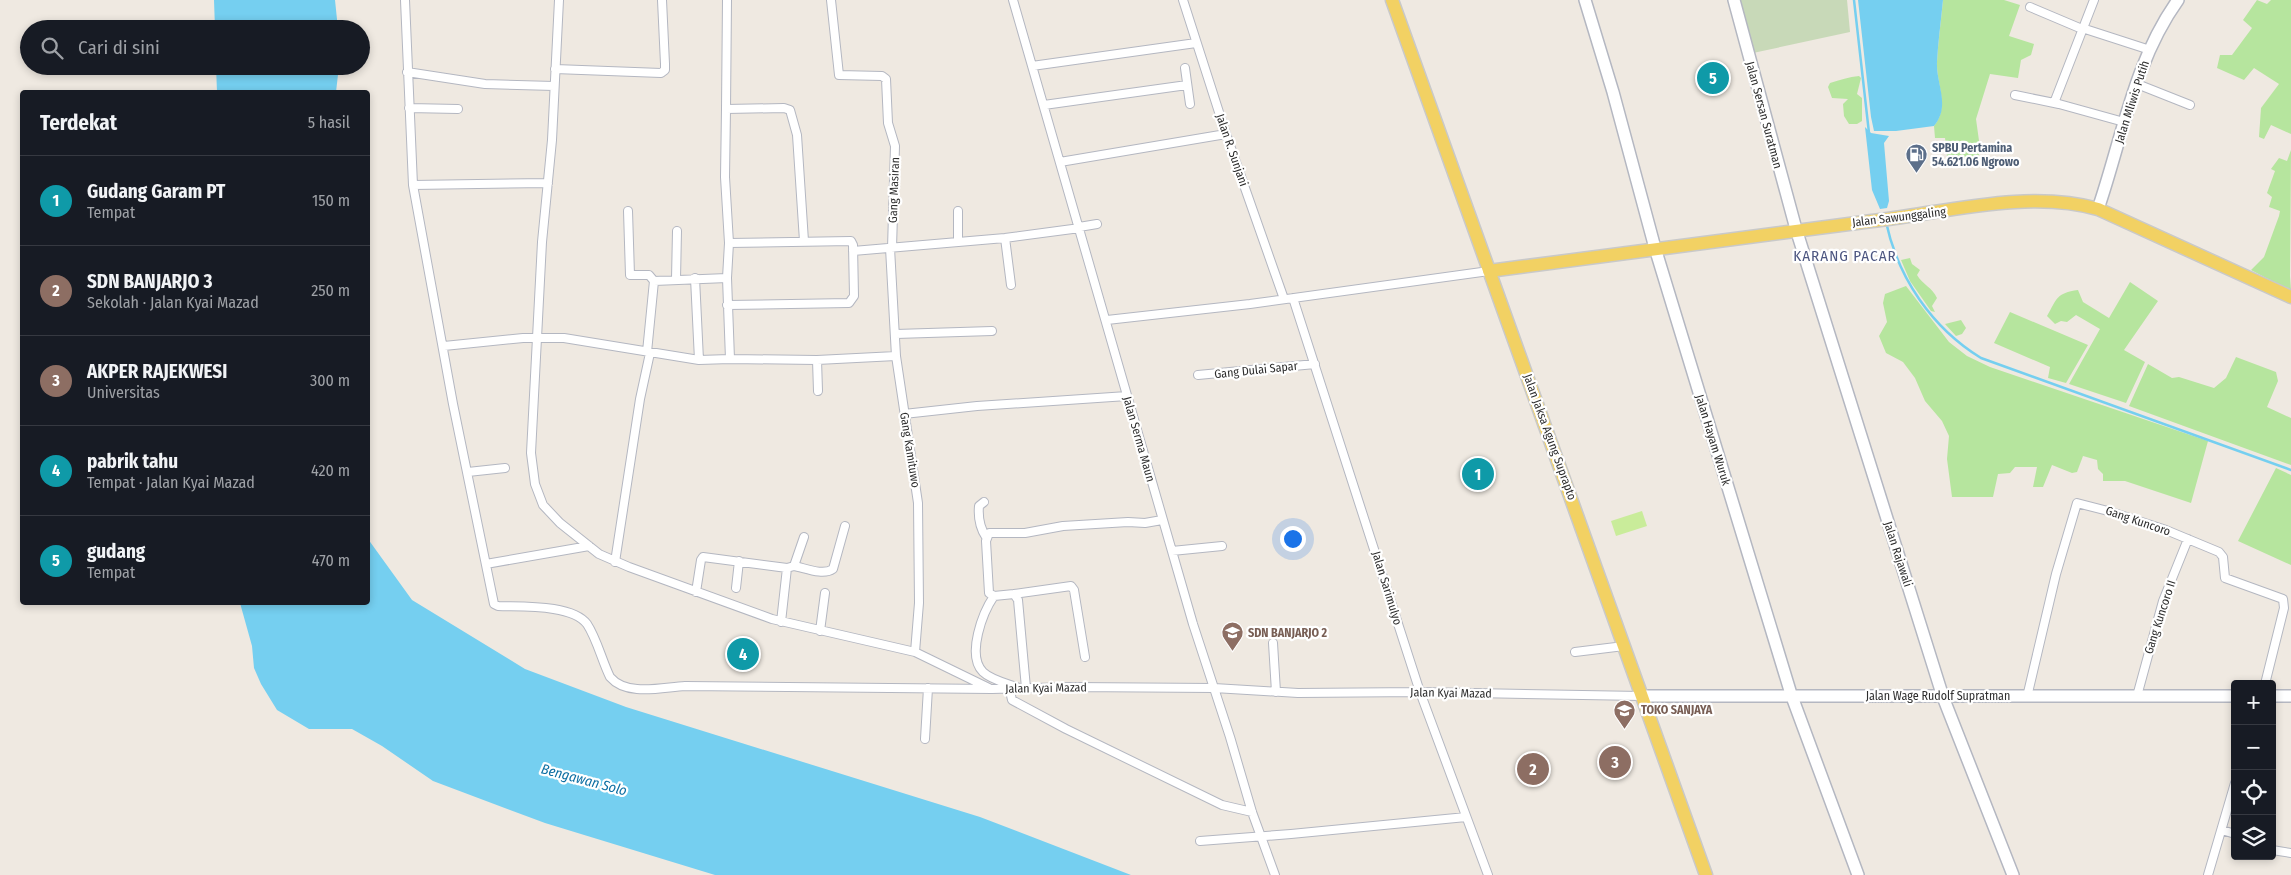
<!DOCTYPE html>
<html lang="id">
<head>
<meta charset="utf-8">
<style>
	body { margin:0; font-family:"Fira Sans Condensed",sans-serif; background:#20242c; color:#f1f3f6 }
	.controls { position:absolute; right:15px; bottom:15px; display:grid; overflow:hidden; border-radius:5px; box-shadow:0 2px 8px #0003 }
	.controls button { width:45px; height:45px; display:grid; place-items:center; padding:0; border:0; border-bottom:1px solid #363941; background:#171b24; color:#f1f3f6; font:25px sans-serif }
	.you { position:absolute; left:1292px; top:538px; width:18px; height:18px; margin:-12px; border:4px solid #fff; border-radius:50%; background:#1a73e8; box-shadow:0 0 0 8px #1a73e833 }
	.badge { display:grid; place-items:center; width:32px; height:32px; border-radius:50%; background:#ea580c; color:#fff; font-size:16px; font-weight:700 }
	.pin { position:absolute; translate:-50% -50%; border:2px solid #fff; box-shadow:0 1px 5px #0006 }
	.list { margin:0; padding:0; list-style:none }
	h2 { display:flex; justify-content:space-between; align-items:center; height:65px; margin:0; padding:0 20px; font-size:21px }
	h2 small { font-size:16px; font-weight:400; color:#9ea1a6 }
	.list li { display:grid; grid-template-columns:32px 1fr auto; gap:15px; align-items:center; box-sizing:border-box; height:90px; padding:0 20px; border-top:1px solid #363941 }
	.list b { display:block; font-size:19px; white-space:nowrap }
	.list p { margin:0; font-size:16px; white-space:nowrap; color:#9ea1a6 }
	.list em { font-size:16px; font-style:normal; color:#9ea1a6 }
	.icon { flex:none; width:28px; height:28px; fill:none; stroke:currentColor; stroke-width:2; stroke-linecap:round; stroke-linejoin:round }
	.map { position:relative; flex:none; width:2291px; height:875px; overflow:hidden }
	.search { position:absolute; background:#171b24; box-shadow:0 2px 8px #0003; left:20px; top:20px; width:350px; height:55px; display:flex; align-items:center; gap:12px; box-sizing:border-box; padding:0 18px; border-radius:28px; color:#9ea1a6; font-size:19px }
	.panel { position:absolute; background:#171b24; box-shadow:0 2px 8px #0003; left:20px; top:90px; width:350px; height:515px; border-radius:5px }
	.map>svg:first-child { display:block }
	.green { fill:#b6e59e }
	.cemetery { fill:#c8d9b8 }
	.pitch { fill:#c9ec9a }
	.water { fill:#75cff0 }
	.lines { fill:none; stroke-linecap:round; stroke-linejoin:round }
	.stream { stroke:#75cff0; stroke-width:2.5 }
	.street-casing { stroke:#b4b7c1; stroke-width:10 }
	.secondary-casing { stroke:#b4b7c1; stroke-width:14 }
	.primary-casing { stroke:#c9c9c9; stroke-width:15 }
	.street { stroke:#fff; stroke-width:8 }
	.secondary { stroke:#fff; stroke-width:11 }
	.primary { stroke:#f2d163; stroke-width:12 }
	.labels { text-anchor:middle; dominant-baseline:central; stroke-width:4.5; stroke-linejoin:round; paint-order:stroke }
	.street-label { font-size:12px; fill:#2e2e2e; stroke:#fff }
	.service-label { font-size:12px; font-weight:bold; fill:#4e5e75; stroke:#fff; text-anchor:start }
	.education-label { font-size:12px; font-weight:bold; fill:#785e54; stroke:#fff; text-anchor:start }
	.water-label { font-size:14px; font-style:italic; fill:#0d6fa3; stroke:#fff }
	.quarter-label { font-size:15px; letter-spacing:1px; fill:#4d5680; stroke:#fff }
</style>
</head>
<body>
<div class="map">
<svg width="2291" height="875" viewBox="0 0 2291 875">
	<rect width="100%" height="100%" fill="#efe9e1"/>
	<path class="green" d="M1943,0H2004L2020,5L2009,36L2034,44L2031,55L2021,60L2018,78L1990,74L1976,119L1980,148L1978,160L1948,165L1945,138H1935L1934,126C1950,106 1936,84 1937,62C1938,42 1941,21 1943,0Z
		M2257,0L2267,4L2271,0H2291V134L2271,125L2264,139L2259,137L2261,108L2279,84L2254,68L2244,80L2217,68L2220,55H2232L2252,28L2243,20Z
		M1859,76L1861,78L1857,94L1862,98V121L1857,124H1849L1844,116L1843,104L1848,99L1832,98L1828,87L1830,83C1840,80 1849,77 1859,76Z
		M2291,150L2290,276L2291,291L2251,270L2264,257L2279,216L2280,211L2269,207L2272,197L2267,193L2275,171L2271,169L2279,158L2287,161Z
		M1910,258L1912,264L1920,270L1917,275C1923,285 1932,287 1937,298L1932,306L1935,312L1931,311L1910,281L1901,260Z
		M2130,282L2158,301L2124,350L2145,362L2126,403L2069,384L2100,329L2076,315L2067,322L2061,321L2055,324L2047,316C2057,299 2056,293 2078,290L2083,302L2109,318Z
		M1906,286L1949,342L1967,356L1990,367L2208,441L2191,503L2125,481H2103V474L2098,469L2097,460L2083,456L2077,472L2072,473L2052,465L2043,487H2033L2037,467H2015L2010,473L1998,474L1993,497H1952L1947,459L1949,436L1942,421L1925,401L1915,378L1903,362L1886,353L1879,336L1887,322L1883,303L1885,294Z
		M2010,312L2088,345L2066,383L2048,378L2050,367L1994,343Z
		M1961,320L1966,328L1962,334L1956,336L1945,324Z
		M2236,357L2276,372L2278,381L2267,407L2291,418V465L2129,406L2148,364L2172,378L2179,377L2214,388L2226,378Z
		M2276,468L2291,475V565L2238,541Z"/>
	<path class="cemetery" d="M1739,0H1847L1850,32L1753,53Z"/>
	<path class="pitch" d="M1642,511L1647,526L1616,536L1611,521Z"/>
	<path class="water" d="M214,0H335L338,29H215Z
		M1858,0H1943C1941,21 1938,42 1937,62C1936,84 1951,106 1934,126L1896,131H1874L1871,117Z
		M216,66H339L336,92H217Z
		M1865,127L1871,133L1889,136L1884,143L1889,201L1887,208L1880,209L1872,190Z
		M368,539L412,600L525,669L626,707L980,817L1131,875H715L545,823L433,781L382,746L352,729H309L277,710L261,684L254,668L252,646L240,603L368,602Z"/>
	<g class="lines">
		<path class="stream" d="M1854,0L1869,133
			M1886,222C1898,278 1932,328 1981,358L2291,470"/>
		<defs>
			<path id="street" d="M405,0L413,185L453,404L494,604L498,606C521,607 572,604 587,624C597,639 602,661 610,677C627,697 663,687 685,686L992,689L1071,687L1214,688L1298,693L1420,692L1641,696
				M559,0L552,140L542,242L531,453L535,484L543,505L560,523L599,554L629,567L772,619L915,652L989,688
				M727,0L726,109L784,108L790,110L797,135L804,241
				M831,0L839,75L882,76L886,79L888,123L895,146L892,248
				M1013,0L1193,624L1230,737L1252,812L1275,875
				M1183,0L1226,134L1284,299
				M2030,7L2082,29
				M2082,28L2150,50
				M1032,66L1196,43
				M1185,68L1190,104
				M555,69L661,73L665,70V64L662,0
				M407,72L485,84L554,86
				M2137,84L2190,105
				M2015,95L2059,104L2124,122
				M2054,103L2094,0
				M1044,105L1187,85
				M409,108L458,109
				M726,109L725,177L729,243L727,278L730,359
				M1060,162L1226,134
				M413,185L548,183
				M628,211L630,275H649L654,281L647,352
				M958,211V242
				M1079,227L1097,224
				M1005,238L1011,285
				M890,248L896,356L918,503L919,603L915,652
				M853,251L1005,238L1080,228
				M695,278L699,360
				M676,279L677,231
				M654,281L727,278
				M1293,298L1420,692L1488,875
				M727,305L849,303L854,296L853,245L851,241L729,243
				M1107,320L1250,304L1489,271
				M896,334L992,331
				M444,346L523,338H564L699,360L730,359L817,360L896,356
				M817,360L818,391
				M1198,375L1315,364
				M904,414L977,406L1127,396
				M468,472L505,468
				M984,502L979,506C978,517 980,528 986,537
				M1172,551L1222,546
				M615,562L640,399L650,353
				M486,564L589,546
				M794,566C805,568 823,576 833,569L845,526
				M736,588L739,561
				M696,592L701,560L703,557L787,568L794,566L804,537
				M1014,594L1071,586L1074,590L1085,657
				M994,596C983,612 966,655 983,672C991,680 1009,684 1019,688
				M781,622L787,568
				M820,631L825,593
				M1273,643L1276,692
				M1575,652L1624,646
				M1026,688L1018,600L1014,594L994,596L989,593L986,541L989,533H1025L1063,526L1128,522L1145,523L1162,520
				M1014,689L1010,691L1012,700L1066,729L1222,805L1252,812
				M2137,696L2163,601L2188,539
				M2027,697L2056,574L2077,503L2108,511L2166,530L2219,552L2223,557L2225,578L2283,599L2284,608L2265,684
				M925,739L928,688
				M2222,830L2235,834
				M1200,841L1291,834L1466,817
				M2272,850L2291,853
				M2208,875L2235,783"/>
			<path id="secondary" d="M1585,0L1613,92L1655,248L1791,694L1858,875
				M1734,0L1796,229L1943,697L2013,875
				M2098,209C2122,139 2134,61 2178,0
				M1641,696H2235
				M2272,696H2291"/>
			<path id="primary" d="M1392,0L1706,875
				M1489,271C1617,254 1745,237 1872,221C1943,213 2028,189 2098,209L2291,297"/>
		</defs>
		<use href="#street" class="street-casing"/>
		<use href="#secondary" class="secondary-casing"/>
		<use href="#primary" class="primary-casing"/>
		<use href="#street" class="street"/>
		<use href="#secondary" class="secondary"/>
		<use href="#primary" class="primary"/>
	</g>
	<defs>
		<symbol id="fuel-pin" viewBox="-11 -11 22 30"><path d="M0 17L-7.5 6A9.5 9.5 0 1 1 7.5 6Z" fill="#5c6f8a" stroke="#fff"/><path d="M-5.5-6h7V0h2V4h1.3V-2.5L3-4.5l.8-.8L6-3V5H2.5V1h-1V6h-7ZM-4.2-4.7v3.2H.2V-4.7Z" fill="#fff"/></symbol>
		<symbol id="school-pin" viewBox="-11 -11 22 30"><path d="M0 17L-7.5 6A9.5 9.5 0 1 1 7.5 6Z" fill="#8d6e63" stroke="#fff"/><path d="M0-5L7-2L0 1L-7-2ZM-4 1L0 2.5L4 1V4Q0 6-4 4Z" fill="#fff"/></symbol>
	</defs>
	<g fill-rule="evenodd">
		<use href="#fuel-pin" x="1904" y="142" width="25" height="34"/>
		<use href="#school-pin" x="1220" y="620" width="25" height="34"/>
		<use href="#school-pin" x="1612" y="698" width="25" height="34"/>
	</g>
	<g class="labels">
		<g class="street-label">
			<text transform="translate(2132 102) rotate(-72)">Jalan Mliwis Putih</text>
			<text transform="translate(1764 115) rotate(75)">Jalan Sersan Suratman</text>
			<text transform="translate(1232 150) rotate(71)">Jalan R. Sunjani</text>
			<text transform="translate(894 190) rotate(-88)">Gang Masiran</text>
			<text transform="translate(1899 217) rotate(-7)">Jalan Sawunggaling</text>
			<text transform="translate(1256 370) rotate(-6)">Gang Dulai Sapar</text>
			<text transform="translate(1550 437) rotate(70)">Jalan Jaksa Agung Suprapto</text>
			<text transform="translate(1139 439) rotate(74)">Jalan Serma Maun</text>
			<text transform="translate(1713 440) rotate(73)">Jalan Hayam Wuruk</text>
			<text transform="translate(910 450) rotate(81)">Gang Kamituwo</text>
			<text transform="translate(2138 521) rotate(19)">Gang Kuncoro</text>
			<text transform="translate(1898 554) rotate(72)">Jalan Rajawali</text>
			<text transform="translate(1387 588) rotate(73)">Jalan Sarimulyo</text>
			<text transform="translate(2160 617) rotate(-72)">Gang Kuncoro II</text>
			<text transform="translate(1046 688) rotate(-1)">Jalan Kyai Mazad</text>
			<text transform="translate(1451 693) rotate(1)">Jalan Kyai Mazad</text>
			<text x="1938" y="696">Jalan Wage Rudolf Supratman</text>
		</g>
		<g class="service-label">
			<text x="1932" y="148">SPBU Pertamina<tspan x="1932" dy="14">54.621.06 Ngrowo</tspan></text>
		</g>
		<g class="education-label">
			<text x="1248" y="633">SDN BANJARJO 2</text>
			<text x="1641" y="710">TOKO SANJAYA</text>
		</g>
		<g class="water-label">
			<text transform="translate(584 780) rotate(15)">Bengawan Solo</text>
		</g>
		<g class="quarter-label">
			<text x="1845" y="256">KARANG PACAR</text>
		</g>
	</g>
</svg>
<div class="controls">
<button>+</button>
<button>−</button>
<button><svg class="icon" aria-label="locate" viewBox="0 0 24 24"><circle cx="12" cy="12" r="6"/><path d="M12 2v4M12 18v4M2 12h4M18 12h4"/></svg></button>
<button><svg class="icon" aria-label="layers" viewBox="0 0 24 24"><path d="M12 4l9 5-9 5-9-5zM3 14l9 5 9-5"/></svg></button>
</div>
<div class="you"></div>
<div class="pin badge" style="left:1478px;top:474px;background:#0f9aa8">1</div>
<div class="pin badge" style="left:1533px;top:769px;background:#8d6e63">2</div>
<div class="pin badge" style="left:1615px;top:762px;background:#8d6e63">3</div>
<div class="pin badge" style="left:743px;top:654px;background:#0f9aa8">4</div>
<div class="pin badge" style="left:1713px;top:78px;background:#0f9aa8">5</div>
<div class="search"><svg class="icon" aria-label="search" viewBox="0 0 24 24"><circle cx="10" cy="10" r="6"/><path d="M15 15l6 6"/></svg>Cari di sini</div>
<section class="panel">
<h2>Terdekat<small>5 hasil</small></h2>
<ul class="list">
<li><span class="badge" style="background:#0f9aa8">1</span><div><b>Gudang Garam PT</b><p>Tempat</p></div><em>150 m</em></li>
<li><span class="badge" style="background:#8d6e63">2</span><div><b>SDN BANJARJO 3</b><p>Sekolah · Jalan Kyai Mazad</p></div><em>250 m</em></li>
<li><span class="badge" style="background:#8d6e63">3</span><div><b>AKPER RAJEKWESI</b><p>Universitas</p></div><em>300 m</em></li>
<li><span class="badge" style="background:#0f9aa8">4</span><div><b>pabrik tahu</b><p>Tempat · Jalan Kyai Mazad</p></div><em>420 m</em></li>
<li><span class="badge" style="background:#0f9aa8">5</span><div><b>gudang</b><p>Tempat</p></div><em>470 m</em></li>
</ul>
</section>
</div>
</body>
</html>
